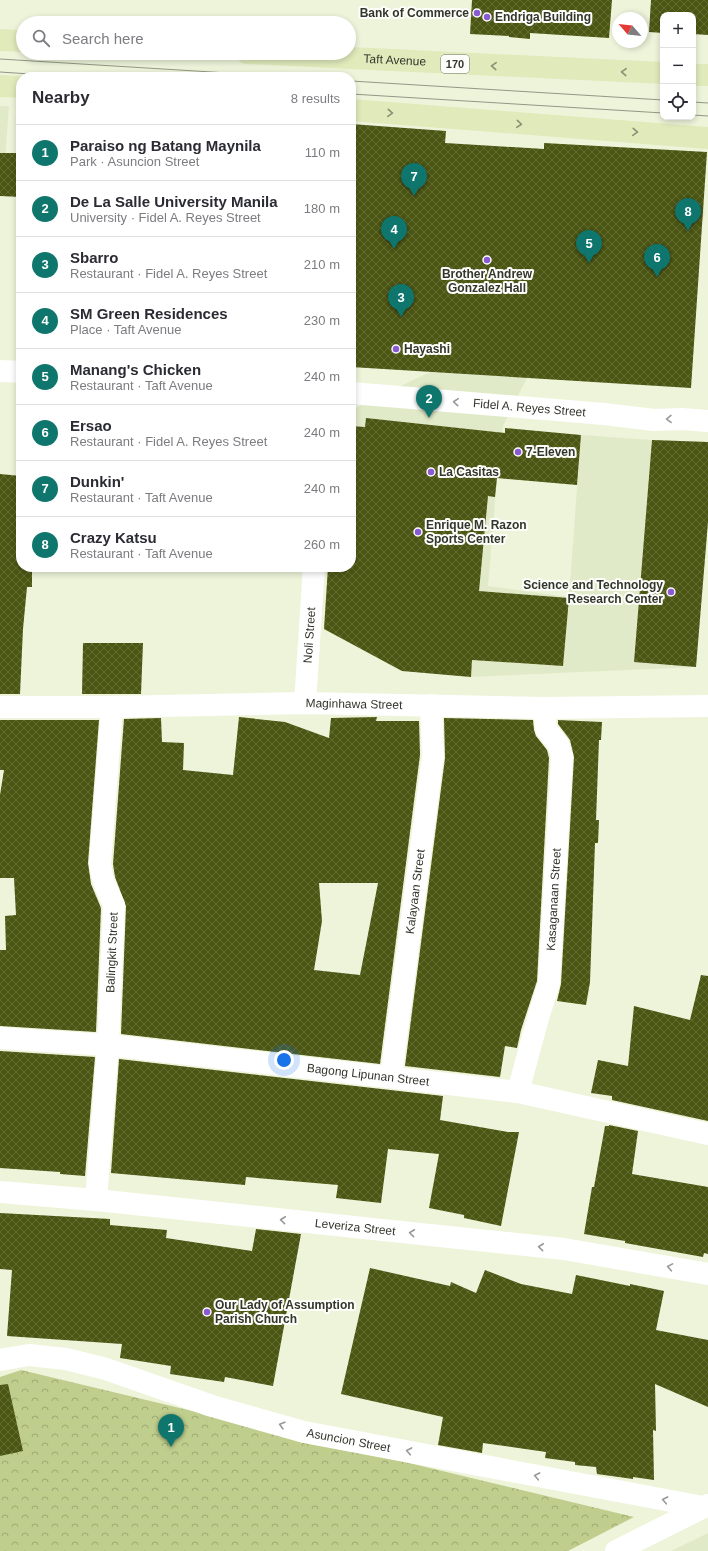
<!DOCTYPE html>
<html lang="en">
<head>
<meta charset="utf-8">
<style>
	body { margin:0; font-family:Helvetica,sans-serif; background:#f2f2f3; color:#2b2b33 }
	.controls { position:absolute; right:12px; top:12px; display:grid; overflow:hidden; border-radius:8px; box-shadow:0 2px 6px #0003 }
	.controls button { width:36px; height:36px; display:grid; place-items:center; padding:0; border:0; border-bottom:1px solid #e1e1e2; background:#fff; color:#2b2b33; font:20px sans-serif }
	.compass { position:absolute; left:612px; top:12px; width:36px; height:36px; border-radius:50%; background:#fff; box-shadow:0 2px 6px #0003; rotate:298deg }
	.you { position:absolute; left:284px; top:1060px; width:14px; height:14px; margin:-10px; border:3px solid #fff; border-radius:50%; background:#1a73e8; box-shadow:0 0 0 6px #1a73e833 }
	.badge { display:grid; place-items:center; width:26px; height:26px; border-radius:50%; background:#0f766e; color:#fff; font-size:13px; font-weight:700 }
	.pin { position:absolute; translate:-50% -33px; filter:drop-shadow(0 1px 2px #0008) }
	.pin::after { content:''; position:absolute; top:21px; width:14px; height:12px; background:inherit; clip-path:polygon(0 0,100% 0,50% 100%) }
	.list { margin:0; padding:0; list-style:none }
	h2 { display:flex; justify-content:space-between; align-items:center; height:52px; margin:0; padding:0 16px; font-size:17px }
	h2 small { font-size:13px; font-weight:400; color:#7c7c81 }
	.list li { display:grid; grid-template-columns:26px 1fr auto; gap:12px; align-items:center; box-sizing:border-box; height:56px; padding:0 16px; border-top:1px solid #e1e1e2 }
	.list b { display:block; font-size:15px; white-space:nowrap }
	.list p { margin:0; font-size:13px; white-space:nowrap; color:#7c7c81 }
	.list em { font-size:13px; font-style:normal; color:#7c7c81 }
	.icon { flex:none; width:22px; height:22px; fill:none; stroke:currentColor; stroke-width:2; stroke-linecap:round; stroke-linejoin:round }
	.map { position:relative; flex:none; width:708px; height:1551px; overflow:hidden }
	.search { position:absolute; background:#fff; box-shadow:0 2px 6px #0003; left:16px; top:16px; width:340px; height:44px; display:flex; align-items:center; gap:10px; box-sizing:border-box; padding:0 14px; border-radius:22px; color:#7c7c81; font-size:15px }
	.panel { position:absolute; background:#fff; box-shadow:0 2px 6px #0003; left:16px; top:72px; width:340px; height:500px; border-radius:16px }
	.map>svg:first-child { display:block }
	.built { fill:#e1eac8 }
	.park { fill:url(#park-crowns) }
	.building { fill:url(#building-cross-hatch); fill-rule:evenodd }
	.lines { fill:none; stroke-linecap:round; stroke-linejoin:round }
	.street { stroke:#fff; stroke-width:22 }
	.secondary { stroke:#fff; stroke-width:22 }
	.primary { stroke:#e0eabb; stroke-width:22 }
	.tram { stroke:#939886; stroke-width:1 }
	.oneway { stroke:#8a9074 }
	.oneway2 { stroke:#999a96 }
	.poi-dot { fill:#895ad3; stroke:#fdfef9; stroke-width:1.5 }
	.labels { text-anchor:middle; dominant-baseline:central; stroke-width:4; stroke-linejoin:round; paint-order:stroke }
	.shield { fill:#fdfef9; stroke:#70726a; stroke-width:1 }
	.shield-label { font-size:11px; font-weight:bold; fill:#33362c }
	.poi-label { font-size:12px; font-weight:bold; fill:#33362c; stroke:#fdfef9; text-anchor:start }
	.street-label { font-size:12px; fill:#33362c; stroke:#fdfef9 }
</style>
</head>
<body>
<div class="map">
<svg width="708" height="1551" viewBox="0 0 708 1551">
	<defs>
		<pattern id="park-crowns" width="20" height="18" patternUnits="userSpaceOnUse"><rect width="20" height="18" fill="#bfce8d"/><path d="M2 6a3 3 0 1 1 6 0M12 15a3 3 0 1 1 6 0" fill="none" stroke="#9ca873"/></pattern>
		<pattern id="building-cross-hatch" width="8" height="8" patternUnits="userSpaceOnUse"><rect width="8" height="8" fill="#4b5612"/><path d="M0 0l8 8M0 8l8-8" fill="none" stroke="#636c35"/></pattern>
	</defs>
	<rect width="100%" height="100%" fill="#eef4da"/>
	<path class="built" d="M0,106H9L3,191L0,190Z
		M448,143L544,149L527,378L503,426L500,443L488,586L569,597L581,435L652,440L708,442V522L696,667L471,677L402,671L324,629L328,567H351V410L430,372Z
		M708,1533V1551H671Z"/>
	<path class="park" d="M21,1370L634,1517L568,1551H0V1377Z"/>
	<path class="building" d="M472,0H612L609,38L530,33V39L509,37V36L470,34Z
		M651,0H708V35L693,34V15H663V33L649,32Z
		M351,124L446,131L445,143L544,149V143L707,152L691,388L351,367Z
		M0,153H21V197L0,196Z
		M366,418L505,433V428L581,435L577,485L497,478L495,497L488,496L479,591L569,598L563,666L472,660L471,677L402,671L324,629L328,567H351V426L365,427Z
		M652,440L708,442V522L696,667L634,662Z
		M0,474L21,476L17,538H21V567H32V587H27L23,629L20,694H0Z
		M83,643H143L141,694H82Z
		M239,717L285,722L329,738L331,718L377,717L376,721H419L420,755L380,1064L121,1034L126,906L115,877L113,864L124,719L161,718L162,742L184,743L183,770L233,775ZM319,883H378L360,975L314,970L322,921Z
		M444,718L533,720L534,730L536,736L547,750L549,758L537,981L521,1030L517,1048L505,1046L500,1077L405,1066L445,758Z
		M0,720H99L88,863L91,884L101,908L96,1032L0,1026V950H6L5,916L16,915L14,878H0V795L4,770H0Z
		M558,720L602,722L601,740H599L596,820H599L598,843H595L590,982L586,1005L557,1001L561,984L574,757L570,740L558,724Z
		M701,975L708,976V1121L612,1100V1096L591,1093L598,1060L628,1066L634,1006L690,1020Z
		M0,1051L95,1057L85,1176L60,1174V1172L0,1168Z
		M119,1059L443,1096L440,1120L508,1132H519L501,1226L464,1218V1215L429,1208L439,1154L388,1149L381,1203L336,1198L338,1185L246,1177L245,1185L111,1173Z
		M609,1125L638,1131L632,1174L708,1187V1254L704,1253L703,1257L625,1243V1241L584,1234L592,1187H594L605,1126H609Z
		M0,1213L110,1219V1225L167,1230L166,1238L252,1251L256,1229L301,1234L273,1386L225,1377L224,1382L170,1374L171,1366L120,1358L122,1344L7,1336L12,1270L0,1269Z
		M370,1268L450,1286L451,1282L476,1293L485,1270L521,1284L572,1294L576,1275L630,1286V1284L664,1291L656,1330L708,1340V1407L655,1384L656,1431L653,1430L654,1480L633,1477V1479L597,1474L596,1467L575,1465V1462L545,1458L546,1452L483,1443L482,1453L438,1445L443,1417L341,1394Z
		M8,1384L23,1451L0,1456V1385Z"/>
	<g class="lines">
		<g class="street">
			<path d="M0,371L21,372"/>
			<path id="s1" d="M351,393L604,414L654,420L682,419L708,421"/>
			<path id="s2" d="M305,703L314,567"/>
			<path id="s3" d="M0,707H112L305,703L544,708L708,706"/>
			<path id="s4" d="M0,1038L108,1045L518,1092L708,1134"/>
			<path id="s5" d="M391,1077L433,756L431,705"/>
			<path id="s6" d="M518,1092L538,1018L549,983L562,756L558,744L546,729L544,708"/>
			<path id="s7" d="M0,1192L96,1200L564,1249L708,1274"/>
			<path id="s8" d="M96,1200L108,1045L114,905C107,890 102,881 100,864L112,707"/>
		</g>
		<g class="secondary">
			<path id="s9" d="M0,1360L29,1355L66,1359L106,1369L212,1406L304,1432L703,1507"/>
			<path d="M616,1551L708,1505"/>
		</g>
		<g class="primary">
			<path d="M0,40L23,41"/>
			<path id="s10" d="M247,53L663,73"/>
			<path d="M693,75H708"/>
			<path d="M0,86L21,87"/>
			<path d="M351,110L708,138"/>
		</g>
		<path class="tram" d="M0,59L293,77
			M0,72L75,77
			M351,81L663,100
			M351,94L663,113
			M693,102L708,103
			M693,115L708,116"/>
	</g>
	<defs><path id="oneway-chevron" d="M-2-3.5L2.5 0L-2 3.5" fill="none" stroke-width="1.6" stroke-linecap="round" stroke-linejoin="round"/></defs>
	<g class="oneway">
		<use href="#oneway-chevron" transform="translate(494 66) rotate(-177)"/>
		<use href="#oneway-chevron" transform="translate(624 72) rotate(-177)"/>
		<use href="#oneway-chevron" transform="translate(390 113) rotate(4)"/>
		<use href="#oneway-chevron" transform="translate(519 124) rotate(5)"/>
		<use href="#oneway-chevron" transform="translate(635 132) rotate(4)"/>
	</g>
	<g class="oneway2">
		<use href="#oneway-chevron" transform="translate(456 402) rotate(-175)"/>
		<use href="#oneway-chevron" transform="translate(669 419) rotate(179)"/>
		<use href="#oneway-chevron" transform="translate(283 1220) rotate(-174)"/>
		<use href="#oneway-chevron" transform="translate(412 1233) rotate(-174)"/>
		<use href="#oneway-chevron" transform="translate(541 1247) rotate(-174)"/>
		<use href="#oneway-chevron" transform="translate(670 1267) rotate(-170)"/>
		<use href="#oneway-chevron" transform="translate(282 1425) rotate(-164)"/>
		<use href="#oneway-chevron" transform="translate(409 1451) rotate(-169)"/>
		<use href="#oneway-chevron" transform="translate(537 1476) rotate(-169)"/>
		<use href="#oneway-chevron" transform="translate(665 1500) rotate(-169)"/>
	</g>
	<g class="poi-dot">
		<circle cx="477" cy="13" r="4"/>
		<circle cx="487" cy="17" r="4"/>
		<circle cx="487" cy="260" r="4"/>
		<circle cx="396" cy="349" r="4"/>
		<circle cx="518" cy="452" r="4"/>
		<circle cx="431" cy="472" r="4"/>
		<circle cx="418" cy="532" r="4"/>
		<circle cx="671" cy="592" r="4"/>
		<circle cx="207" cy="1312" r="4"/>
	</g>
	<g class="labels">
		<rect class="shield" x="441" y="55" width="28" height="18" rx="3"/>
		<g class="shield-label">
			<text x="455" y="64">170</text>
		</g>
		<g class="poi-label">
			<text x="469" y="13" text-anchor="end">Bank of Commerce</text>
			<text x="495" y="17">Endriga Building</text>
			<text x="487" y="274" text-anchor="middle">Brother Andrew<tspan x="487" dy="14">Gonzalez Hall</tspan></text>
			<text x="404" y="349">Hayashi</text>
			<text x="526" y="452">7-Eleven</text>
			<text x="439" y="472">La Casitas</text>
			<text x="426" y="525">Enrique M. Razon<tspan x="426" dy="14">Sports Center</tspan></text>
			<text x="663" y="585" text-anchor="end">Science and Technology<tspan x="663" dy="14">Research Center</tspan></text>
			<text x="215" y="1305">Our Lady of Assumption<tspan x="215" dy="14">Parish Church</tspan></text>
		</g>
		<g class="street-label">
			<text stroke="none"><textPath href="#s10" startOffset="148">Taft Avenue</textPath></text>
			<text stroke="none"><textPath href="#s1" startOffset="179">Fidel A. Reyes Street</textPath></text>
			<text stroke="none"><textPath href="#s2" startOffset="68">Noli Street</textPath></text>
			<text stroke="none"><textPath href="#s3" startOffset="354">Maginhawa Street</textPath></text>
			<text stroke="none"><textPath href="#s5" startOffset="187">Kalayaan Street</textPath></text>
			<text stroke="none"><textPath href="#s6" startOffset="197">Kasaganaan Street</textPath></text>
			<text stroke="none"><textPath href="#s8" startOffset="248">Balingkit Street</textPath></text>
			<text stroke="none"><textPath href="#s4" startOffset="370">Bagong Lipunan Street</textPath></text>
			<text stroke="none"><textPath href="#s7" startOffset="357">Leveriza Street</textPath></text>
			<text stroke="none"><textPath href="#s9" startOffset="361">Asuncion Street</textPath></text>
		</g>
	</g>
</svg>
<div class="controls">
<button>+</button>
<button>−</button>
<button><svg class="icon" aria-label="locate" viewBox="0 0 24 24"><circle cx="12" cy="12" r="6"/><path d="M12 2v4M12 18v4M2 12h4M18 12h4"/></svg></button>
</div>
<svg class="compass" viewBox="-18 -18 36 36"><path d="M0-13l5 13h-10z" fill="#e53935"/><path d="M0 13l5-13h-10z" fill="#7c7c81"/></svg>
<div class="you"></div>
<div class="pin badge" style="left:171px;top:1447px">1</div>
<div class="pin badge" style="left:429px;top:418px">2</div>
<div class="pin badge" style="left:401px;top:317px">3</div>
<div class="pin badge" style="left:394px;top:249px">4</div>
<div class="pin badge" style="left:589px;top:263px">5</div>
<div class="pin badge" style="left:657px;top:277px">6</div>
<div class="pin badge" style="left:414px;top:196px">7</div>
<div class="pin badge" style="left:688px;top:231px">8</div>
<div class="search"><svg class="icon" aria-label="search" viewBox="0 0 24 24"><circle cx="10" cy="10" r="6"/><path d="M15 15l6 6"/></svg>Search here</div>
<section class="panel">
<h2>Nearby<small>8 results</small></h2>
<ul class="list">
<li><span class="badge">1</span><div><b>Paraiso ng Batang Maynila</b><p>Park · Asuncion Street</p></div><em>110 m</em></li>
<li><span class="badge">2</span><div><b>De La Salle University Manila</b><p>University · Fidel A. Reyes Street</p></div><em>180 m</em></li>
<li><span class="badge">3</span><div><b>Sbarro</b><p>Restaurant · Fidel A. Reyes Street</p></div><em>210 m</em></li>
<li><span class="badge">4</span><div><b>SM Green Residences</b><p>Place · Taft Avenue</p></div><em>230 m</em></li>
<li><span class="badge">5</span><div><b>Manang's Chicken</b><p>Restaurant · Taft Avenue</p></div><em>240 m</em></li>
<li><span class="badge">6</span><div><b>Ersao</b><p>Restaurant · Fidel A. Reyes Street</p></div><em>240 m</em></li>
<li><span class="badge">7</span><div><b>Dunkin'</b><p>Restaurant · Taft Avenue</p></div><em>240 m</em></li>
<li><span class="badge">8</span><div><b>Crazy Katsu</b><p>Restaurant · Taft Avenue</p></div><em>260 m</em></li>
</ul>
</section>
</div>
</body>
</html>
